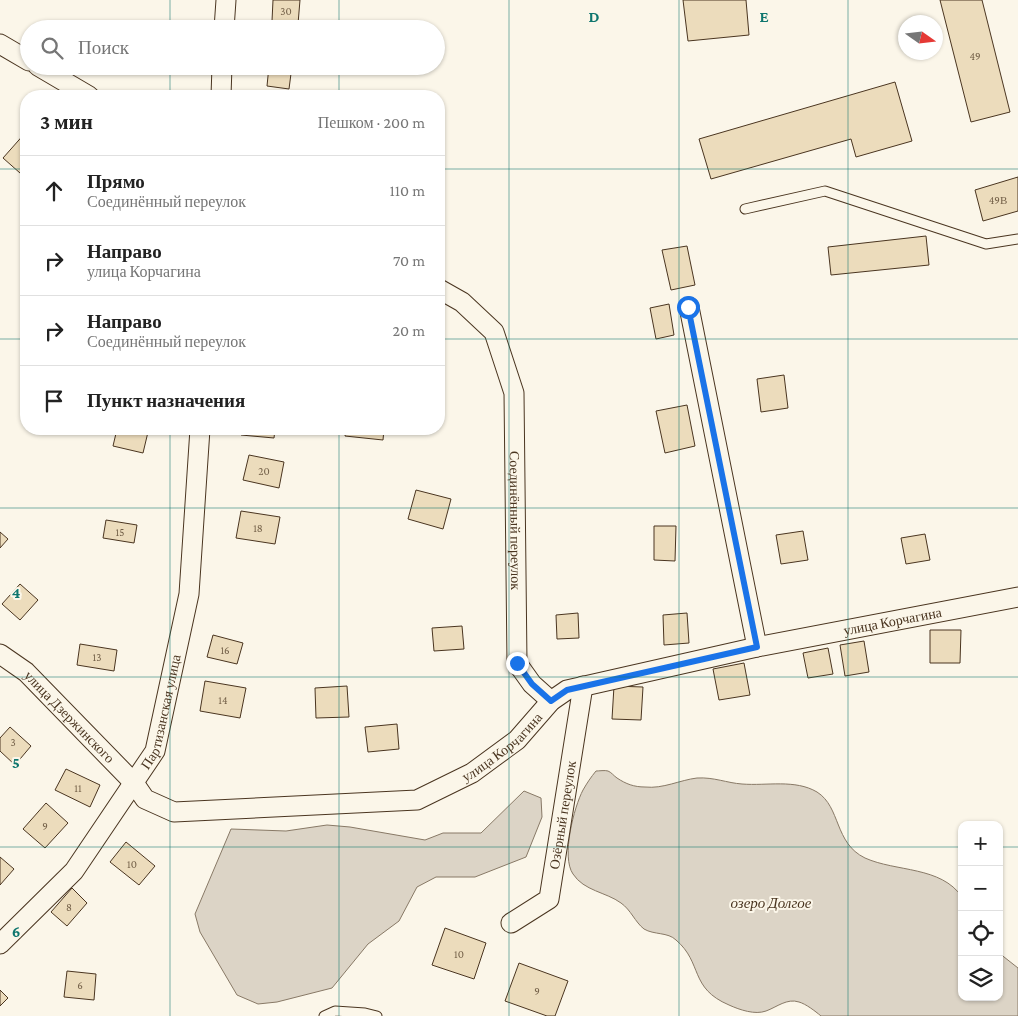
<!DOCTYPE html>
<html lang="ru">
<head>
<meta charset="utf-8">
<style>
	body { margin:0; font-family:"Crimson Pro",serif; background:#f2f2f2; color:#222 }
	.controls { position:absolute; right:15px; bottom:15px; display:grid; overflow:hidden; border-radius:10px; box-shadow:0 1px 4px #0004 }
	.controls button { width:45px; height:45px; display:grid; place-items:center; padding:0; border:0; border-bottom:1px solid #e0e0e0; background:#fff; color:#222; font:25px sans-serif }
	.compass { position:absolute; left:898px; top:15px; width:45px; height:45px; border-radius:50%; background:#fff; box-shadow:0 1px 4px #0004; rotate:104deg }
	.stop { position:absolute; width:15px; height:15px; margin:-11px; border:4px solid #1a73e8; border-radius:50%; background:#fff }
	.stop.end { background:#1a73e8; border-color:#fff; box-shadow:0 1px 5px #0008 }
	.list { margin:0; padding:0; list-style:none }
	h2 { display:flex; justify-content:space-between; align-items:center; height:65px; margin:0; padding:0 20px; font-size:21px }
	h2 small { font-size:16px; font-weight:400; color:#767676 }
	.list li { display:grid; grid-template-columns:32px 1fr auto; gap:15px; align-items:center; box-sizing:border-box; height:70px; padding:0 20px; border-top:1px solid #e0e0e0 }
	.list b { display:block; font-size:19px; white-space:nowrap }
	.list p { margin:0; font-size:16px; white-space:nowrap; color:#767676 }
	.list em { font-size:16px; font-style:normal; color:#767676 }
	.icon { flex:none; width:28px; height:28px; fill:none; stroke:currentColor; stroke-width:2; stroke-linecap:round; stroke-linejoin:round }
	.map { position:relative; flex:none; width:1018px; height:1016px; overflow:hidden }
	.search { position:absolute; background:#fff; box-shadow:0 1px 4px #0004; left:20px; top:20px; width:425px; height:55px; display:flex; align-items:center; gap:12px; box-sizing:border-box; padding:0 18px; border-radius:28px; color:#767676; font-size:19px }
	.panel { position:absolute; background:#fff; box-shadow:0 1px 4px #0004; left:20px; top:90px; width:425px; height:345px; border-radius:20px }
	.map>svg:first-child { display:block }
	.water { fill:#dcd4c6; stroke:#887966 }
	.building { fill:#ecdcbc; stroke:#4a3520 }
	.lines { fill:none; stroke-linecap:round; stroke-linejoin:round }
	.service-casing { stroke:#4a3520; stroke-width:11 }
	.minor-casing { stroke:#4a3520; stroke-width:21 }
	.service { stroke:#fbf6e9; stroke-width:9 }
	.minor { stroke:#fbf6e9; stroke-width:19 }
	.route { stroke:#1a73e8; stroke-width:6 }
	.grid { fill:none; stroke:#0f766e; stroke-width:1; stroke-opacity:0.55 }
	.labels { text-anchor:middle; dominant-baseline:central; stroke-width:4; stroke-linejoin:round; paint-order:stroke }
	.number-label { font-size:11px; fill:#725f47 }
	.street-label { font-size:14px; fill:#4a3520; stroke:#fbf6e9 }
	.water-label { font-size:15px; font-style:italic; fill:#4a3520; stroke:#fbf6e9 }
	.grid-label { font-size:16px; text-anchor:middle; font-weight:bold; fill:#0f766e; stroke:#fbf6e9; stroke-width:4; stroke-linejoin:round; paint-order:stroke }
</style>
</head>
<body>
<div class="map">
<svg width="1018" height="1016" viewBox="0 0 1018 1016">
	<rect width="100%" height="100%" fill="#fbf6e9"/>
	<path class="water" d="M596,771C599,771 605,770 608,771C611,772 614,776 617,778C626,784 634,787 645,787C663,789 680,780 697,778C714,777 727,783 742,784C767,786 795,779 817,792C841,807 834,843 865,858C896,872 941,866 962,897V997H999V953L1018,968V1016H821C815,1011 806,1004 799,1002C787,998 777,1007 766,1011C755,1015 740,1010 729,1005C689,988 703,963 676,940C668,932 654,935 644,929C635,922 631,910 621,903C606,892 584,891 573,874C561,857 574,807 583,790C587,783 591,777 596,771Z
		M524,791L541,798L542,817L526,857L475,877H436L417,887L399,921L368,944L332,988L277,1002L258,1004L237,995L200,932L195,914L231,829L286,831L327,825L350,827L425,840L443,833H481Z"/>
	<path class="building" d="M273,0H300L298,24L272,21Z
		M683,0H746L749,35L688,41Z
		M940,0H982L1010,112L971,122Z
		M269,66H292L289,89L267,86Z
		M895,82L912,141L856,157L851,139L711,179L699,139Z
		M26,132V166L20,173L3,158Z
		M1018,177V211L983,221L975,190Z
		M926,236L929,265L831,275L828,247Z
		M687,246L695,285L671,290L662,250Z
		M669,304L674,335L656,339L650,308Z
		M784,375L788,408L761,412L757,379Z
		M687,405L695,446L665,453L656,411Z
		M117,429H136L148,432L143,453L113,446Z
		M241,429H275L274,438L241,435Z
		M346,429H384L383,440L345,436Z
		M249,455L284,462L279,488L243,480Z
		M416,490L451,499L443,529L408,519Z
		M241,511L280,517L275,544L236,538Z
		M106,520L137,525L134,543L103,538Z
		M654,526H676L675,561L654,560Z
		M803,531L808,560L781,564L776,535Z
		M0,532L8,539L0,548Z
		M925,534L930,560L906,564L901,538Z
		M20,584L38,600L20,620L2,604Z
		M578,613L579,638L557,639L556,615Z
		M687,613L689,643L664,645L663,615Z
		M462,626L464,649L434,651L432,628Z
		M930,630H961L960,663H930Z
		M213,635L243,643L237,664L207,657Z
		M864,641L869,672L845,676L840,645Z
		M80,644L117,650L114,671L77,665Z
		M828,648L833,674L808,678L803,653Z
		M744,663L750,695L719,700L713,669Z
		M205,681L246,688L240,718L200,711Z
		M347,686L349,717L316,718L315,688Z
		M614,686L643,687L641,720L612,719Z
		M397,724L399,749L368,752L365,727Z
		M10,727L31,746L15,765L0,751V738Z
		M66,769L100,785L90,807L55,790Z
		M46,803L68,823L45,848L23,829Z
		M126,842L155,866L139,885L110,862Z
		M0,857L14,869L0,885Z
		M72,888L87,903L67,926L51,912Z
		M445,928L486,943L474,979L432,965Z
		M519,963L568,981L555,1016H547L505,1001Z
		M67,971L96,974L94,1000L64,997Z
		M0,990L8,998L0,1006Z"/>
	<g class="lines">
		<defs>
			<path id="service" d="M745,209L825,191L986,244L1018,239
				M324,1016L335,1011L365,1013L377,1016"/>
			<g id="minor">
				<path d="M224,29L226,0"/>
				<path d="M0,44L29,61"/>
				<path d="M38,66L89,96"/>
				<path d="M221,96L222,66"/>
				<path id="s1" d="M439,289L462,302L494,332L514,393L517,663L532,684L551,701"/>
				<path d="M689,307L757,647"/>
				<path id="s2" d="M0,654L26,672L134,783L145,799L174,812L417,800L472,773L517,740L551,701L567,690L757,647L1018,597"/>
				<path id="s3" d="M511,923L549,899L583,686"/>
				<path id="s4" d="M0,944L74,871L155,751L189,594L200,429"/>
			</g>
		</defs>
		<use href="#service" class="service-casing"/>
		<use href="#minor" class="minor-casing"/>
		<use href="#service" class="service"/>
		<use href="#minor" class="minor"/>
	</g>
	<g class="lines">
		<path class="route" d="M517,663L532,684L551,701L567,690L757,647L688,307"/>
	</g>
	<path class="grid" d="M170,0V29M339,0V29M509,0V1016M679,0V1016M848,0V1016M170,66V96M339,66V96M0,169H26M439,169H1018M0,339H26M439,339H1018M170,429V1016M339,429V1016M0,508H1018M0,677H1018M0,847H962M999,847H1018"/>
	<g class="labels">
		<g class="number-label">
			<text x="286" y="11">30</text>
			<text x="975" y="56">49</text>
			<text x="998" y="200">49В</text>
			<text x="264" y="471">20</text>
			<text x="258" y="528">18</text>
			<text x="120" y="532">15</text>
			<text x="225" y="650">16</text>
			<text x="97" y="657">13</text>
			<text x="223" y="700">14</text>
			<text x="13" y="742">3</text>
			<text x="78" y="788">11</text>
			<text x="45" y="826">9</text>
			<text x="132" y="864">10</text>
			<text x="69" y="907">8</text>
			<text x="459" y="954">10</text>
			<text x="80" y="985">6</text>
			<text x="537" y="991">9</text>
		</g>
		<g class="street-label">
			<text stroke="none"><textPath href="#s1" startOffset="262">Соединённый переулок</textPath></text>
			<text stroke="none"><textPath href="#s2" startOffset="1002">улица Корчагина</textPath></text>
			<text stroke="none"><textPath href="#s4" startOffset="288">Партизанская улица</textPath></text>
			<text stroke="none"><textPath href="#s2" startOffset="94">улица Дзержинского</textPath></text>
			<text stroke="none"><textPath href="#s2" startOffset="582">улица Корчагина</textPath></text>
			<text stroke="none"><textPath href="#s3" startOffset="130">Озёрный переулок</textPath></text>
		</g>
		<g class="water-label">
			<text x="771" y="903">озеро Долгое</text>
		</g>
	</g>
	<g class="grid-label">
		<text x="594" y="22">D</text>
		<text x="764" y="22">E</text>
		<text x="16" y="598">4</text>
		<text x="16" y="768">5</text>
		<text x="16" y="937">6</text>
	</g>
</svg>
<div class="controls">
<button>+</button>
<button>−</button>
<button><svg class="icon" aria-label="locate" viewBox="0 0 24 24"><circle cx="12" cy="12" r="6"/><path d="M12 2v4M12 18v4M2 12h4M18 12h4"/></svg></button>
<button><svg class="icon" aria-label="layers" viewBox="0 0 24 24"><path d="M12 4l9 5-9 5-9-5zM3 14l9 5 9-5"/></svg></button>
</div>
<svg class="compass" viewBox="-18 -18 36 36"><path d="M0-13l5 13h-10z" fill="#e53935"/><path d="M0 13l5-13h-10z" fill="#767676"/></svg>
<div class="stop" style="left:688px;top:307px"></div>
<div class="stop end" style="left:517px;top:663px"></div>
<div class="search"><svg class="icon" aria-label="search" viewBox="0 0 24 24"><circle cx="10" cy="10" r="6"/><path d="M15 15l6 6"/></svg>Поиск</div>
<section class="panel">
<h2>3 мин<small>Пешком · 200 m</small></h2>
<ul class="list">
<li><svg class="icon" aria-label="ahead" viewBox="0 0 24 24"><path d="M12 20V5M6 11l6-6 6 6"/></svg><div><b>Прямо</b><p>Соединённый переулок</p></div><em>110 m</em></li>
<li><svg class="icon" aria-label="right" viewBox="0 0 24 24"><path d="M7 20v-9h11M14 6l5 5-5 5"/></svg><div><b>Направо</b><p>улица Корчагина</p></div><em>70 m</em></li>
<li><svg class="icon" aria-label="right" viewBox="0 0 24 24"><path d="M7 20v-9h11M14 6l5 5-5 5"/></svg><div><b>Направо</b><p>Соединённый переулок</p></div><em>20 m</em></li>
<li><svg class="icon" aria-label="arrive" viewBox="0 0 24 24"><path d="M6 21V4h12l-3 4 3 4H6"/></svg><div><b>Пункт назначения</b></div></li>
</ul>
</section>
</div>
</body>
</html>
